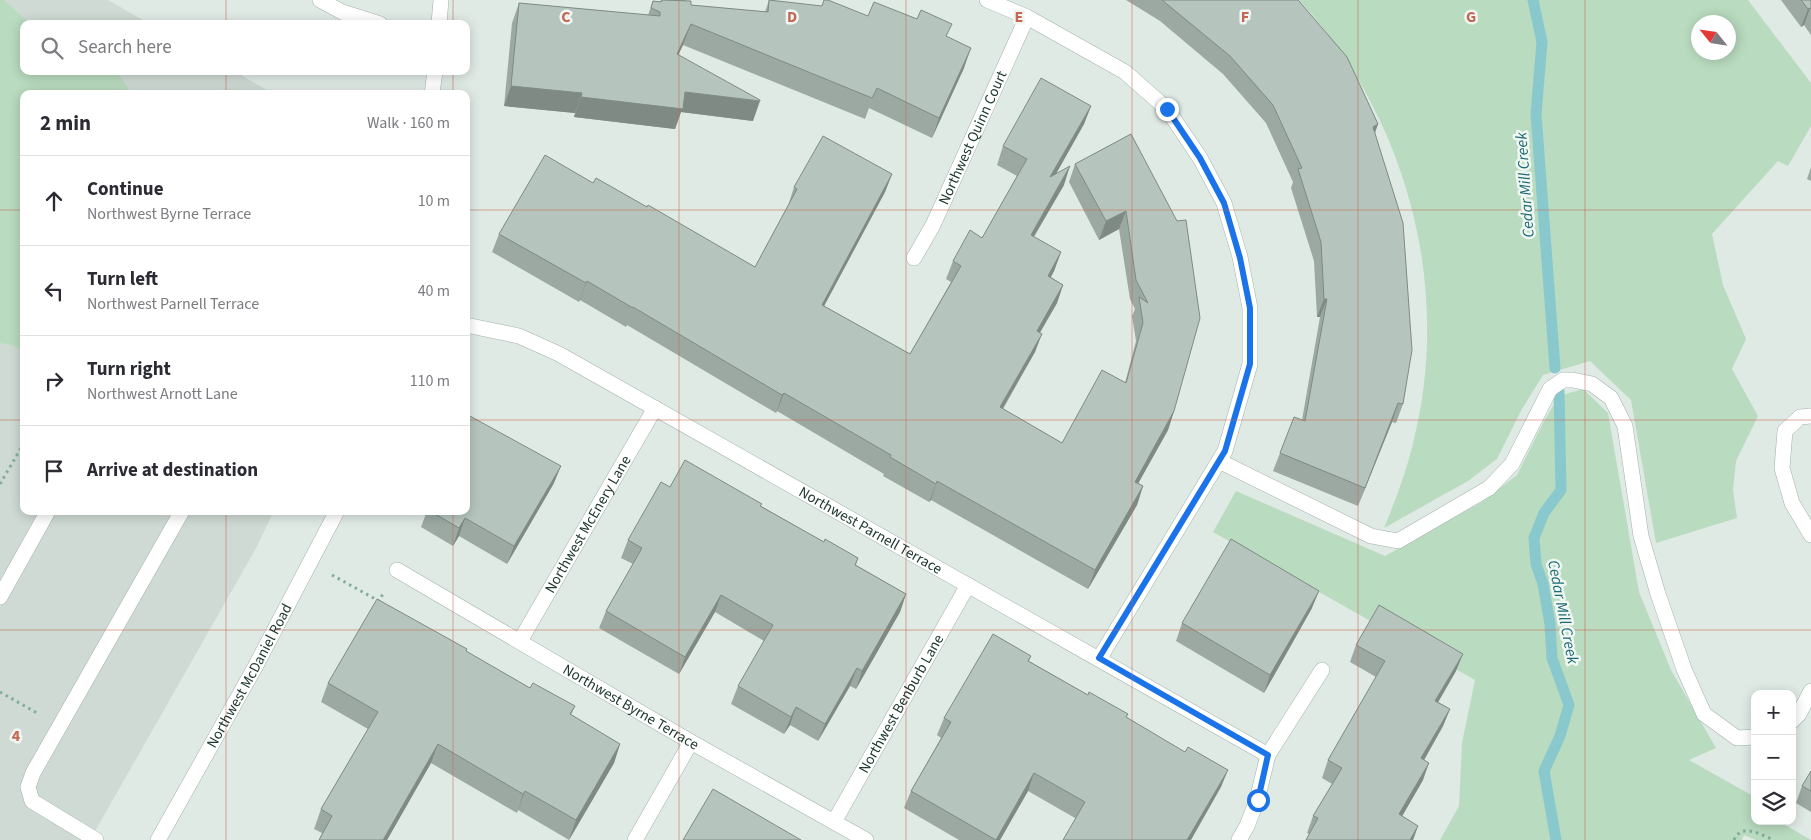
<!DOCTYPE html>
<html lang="en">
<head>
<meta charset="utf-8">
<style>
	body { margin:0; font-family:"Source Sans 3",sans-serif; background:#f2f2f3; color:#2b2b33 }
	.controls { position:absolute; right:15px; bottom:15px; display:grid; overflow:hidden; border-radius:10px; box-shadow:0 2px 12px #0003 }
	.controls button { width:45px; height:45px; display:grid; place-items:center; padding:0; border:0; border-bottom:1px solid #e1e1e2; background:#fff; color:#2b2b33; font:25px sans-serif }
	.compass { position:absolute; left:1691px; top:15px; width:45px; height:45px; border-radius:50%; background:#fff; box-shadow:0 2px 12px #0003; rotate:300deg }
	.stop { position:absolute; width:15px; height:15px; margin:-11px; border:4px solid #1a73e8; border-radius:50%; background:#fff }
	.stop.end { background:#1a73e8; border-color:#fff; box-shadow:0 1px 5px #0008 }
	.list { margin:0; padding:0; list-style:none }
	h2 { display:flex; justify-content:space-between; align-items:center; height:65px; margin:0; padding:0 20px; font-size:21px }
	h2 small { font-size:16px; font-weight:400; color:#7c7c81 }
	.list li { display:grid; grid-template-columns:32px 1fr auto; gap:15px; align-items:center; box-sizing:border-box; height:90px; padding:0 20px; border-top:1px solid #e1e1e2 }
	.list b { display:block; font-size:19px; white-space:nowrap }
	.list p { margin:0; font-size:16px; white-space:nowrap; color:#7c7c81 }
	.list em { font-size:16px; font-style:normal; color:#7c7c81 }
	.icon { flex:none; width:28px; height:28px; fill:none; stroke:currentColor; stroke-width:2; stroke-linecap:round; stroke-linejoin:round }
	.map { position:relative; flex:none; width:1811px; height:840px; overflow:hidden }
	.search { position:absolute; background:#fff; box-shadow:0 2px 12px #0003; left:20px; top:20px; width:450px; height:55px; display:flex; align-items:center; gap:12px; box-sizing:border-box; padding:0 18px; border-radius:10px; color:#7c7c81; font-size:19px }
	.panel { position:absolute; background:#fff; box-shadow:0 2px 12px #0003; left:20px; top:90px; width:450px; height:425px; border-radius:10px }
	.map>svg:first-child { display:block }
	.built { fill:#cedad3 }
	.green { fill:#b9dbbf; fill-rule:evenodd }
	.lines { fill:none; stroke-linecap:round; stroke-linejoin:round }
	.stream { stroke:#89c9ce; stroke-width:11 }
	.service-casing { stroke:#a3b2ab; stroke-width:16 }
	.minor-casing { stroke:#a3b2ab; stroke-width:16 }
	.tertiary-casing { stroke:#a3b2ab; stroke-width:16 }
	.path { stroke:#81ad9b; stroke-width:3; stroke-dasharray:2.5 4; stroke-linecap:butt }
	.service { stroke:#fff; stroke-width:15 }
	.minor { stroke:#fff; stroke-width:15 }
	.tertiary { stroke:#fff; stroke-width:15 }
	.wall { fill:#9ca9a3 }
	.shaded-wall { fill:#7f8a84 }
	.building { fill:#b5c5bd; stroke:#7f8a84 }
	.route { stroke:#1a73e8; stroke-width:6 }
	.grid { fill:none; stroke:#c46753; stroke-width:1; stroke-opacity:0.55 }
	.labels { text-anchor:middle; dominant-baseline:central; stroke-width:5; stroke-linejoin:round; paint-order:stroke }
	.street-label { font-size:15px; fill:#213a31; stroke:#f0f7f3 }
	.water-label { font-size:16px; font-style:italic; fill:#1e6c73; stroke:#f0f7f3 }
	.grid-label { font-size:16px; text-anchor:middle; font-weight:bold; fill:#c46753; stroke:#f0f7f3; stroke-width:5; stroke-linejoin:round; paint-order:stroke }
</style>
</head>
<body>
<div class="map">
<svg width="1811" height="840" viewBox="0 0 1811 840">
	<rect width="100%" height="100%" fill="#e0eae5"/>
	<path class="built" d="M0,0H108L150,24H24V71H234L274,94H24V511H274L255,550L90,840H0Z"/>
	<path class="green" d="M0,0H4L24,18L34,24H24V71H116L127,87L128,94H24V352L12,345L0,343Z
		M1299,0H1748L1811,83V126L1788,166L1778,161L1712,234L1723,285L1746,339L1732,369L1758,416L1736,461L1733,490L1737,518L1656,543L1631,400L1590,361L1543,375L1522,409L1497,459L1468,481L1384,528C1396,499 1407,470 1414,439C1452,285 1406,116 1299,0ZM1698,22H1728V52H1698Z
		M1583,389L1608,413L1639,592L1671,670L1716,748L1689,760L1755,797L1753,812L1755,813V821H1776L1787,826L1811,840H1756L1744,835L1742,840H1440L1459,806L1462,743L1475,680L1213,532L1236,491L1385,556L1482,502L1517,475L1544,421L1559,396Z"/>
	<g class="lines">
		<path class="stream" d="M1533,0L1542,42L1536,114L1555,368
			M1556,840L1544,771L1560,736L1569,705L1552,658L1550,624L1543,584L1536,564L1534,538L1544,513L1561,490L1559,391"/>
		<defs>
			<path id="service" d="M1811,416L1800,417L1785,431L1782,468L1792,503L1811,535
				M1219,461L1371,536L1398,541L1489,488L1512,464L1550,389L1563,380H1573L1592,384L1611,398L1625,426L1641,536L1658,594L1684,669L1704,714L1737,738L1755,737
				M0,597L48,511
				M1792,721L1799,714L1811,691
				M96,840L32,801L28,787L33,773L182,511"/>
			<g id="minor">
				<path d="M320,0L342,12L380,24"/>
				<path d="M987,0L1027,17L1125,72L1167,109L1200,158L1224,203L1240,257L1250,308V364L1225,451L1099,659"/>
				<path id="s1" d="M914,258L933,225L1027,17"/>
				<path id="s2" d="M466,325L519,336L559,354L1268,755"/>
				<path id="s3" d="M397,570L691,742L866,840"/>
				<path id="s4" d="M520,641L655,408"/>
				<path id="s5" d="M834,822L968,585"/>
				<path d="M635,840L691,742"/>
				<path d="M1239,840L1247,826L1257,800L1268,755L1322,670"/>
			</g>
			<g id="tertiary">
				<path d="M439,24L441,0"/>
				<path d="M432,94L435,71"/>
				<path id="s6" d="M158,840L254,669L337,511"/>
			</g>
		</defs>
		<use href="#service" class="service-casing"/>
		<use href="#minor" class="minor-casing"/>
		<use href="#tertiary" class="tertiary-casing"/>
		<path class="path" d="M0,484L24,443
			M332,575L379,601L384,592
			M0,692L37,713
			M1734,840C1742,822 1761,835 1774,840"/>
		<use href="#service" class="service"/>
		<use href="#minor" class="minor"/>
		<use href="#tertiary" class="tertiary"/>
	</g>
	<path class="wall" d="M661,0H685L691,5L765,12L769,0L868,16L947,37L964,68L932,138L869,108L865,119L683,45L678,55L753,121L681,112L675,129L574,117L575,113L504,106L512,23L519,3L648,15L653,1L660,2Z
		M1126,0H1298L1378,124L1375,133L1403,404L1396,423L1392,422L1358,506L1273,471L1280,453L1302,420L1320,317H1317L1314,261L1291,188L1293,182L1266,123L1223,74L1160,21Z
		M1781,0H1811V35L1804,25L1801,27Z
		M1091,106L1084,124L1056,174L1064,185L1034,237L1061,252L1054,271L1051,277L1063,285L1057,303L1040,333L1035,352L1003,409L1062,443L1125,383L1136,341L1132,316L1135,309L1130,299L1119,229L1099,240L1069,182L1075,164L1131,134L1174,411L1168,430L1138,483L1143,486L1137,505L1088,589L931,500L929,502L883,476L884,474L777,411L776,413L627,325L626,327L580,300L579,302L492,252L499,234L593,183L647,207L755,267L788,206L794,187L892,174L885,192L824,306L910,354L951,282L946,279L953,261L982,238L1017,176L997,165L1003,146Z
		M1811,167V181L1807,179Z
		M554,483L507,564L459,536L453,546L421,527L427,511H466Z
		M670,487L761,506L824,542L858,558L856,565L906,594L900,612L856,689L850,686L818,741L790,725L784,734L731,704L738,686L764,641L715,612L679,674L599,628L606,611L633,564L621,558L628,540Z
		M1312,608L1264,693L1176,641L1182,623Z
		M1356,645L1456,671L1438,702L1450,709L1443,726L1424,760L1423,780L1402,816L1418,826L1413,840H1306L1309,834L1307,833L1313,816L1332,784L1322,778L1328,760L1376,677L1350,662Z
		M466,652L530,688L575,706L571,715L620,744L614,763L569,840L518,810L517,813L431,763L387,840H319L322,833L314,829L321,809L368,729L321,702L328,683Z
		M1031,656L1029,661L1088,695L1128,714L1126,718L1221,787L1075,818L1028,791L1000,840H959L904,808L911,791L941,738L937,735L944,718Z
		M1811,771V812L1796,803L1802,786Z"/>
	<path class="shaded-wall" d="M1810,8L1804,25L1801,27L1808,9Z
		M691,24L683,45L669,74L677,54Z
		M971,48L964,68L932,138L939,118Z
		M511,86L582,93L575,113L504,106Z
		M685,92L760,101L753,121L681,112L675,129L574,117L581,97Z
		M1091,106L1084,124L1044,195L1050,177Z
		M1378,124L1371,143L1373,127Z
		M1070,166L1064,185L1024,253L1031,235Z
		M892,174L885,192L815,323L822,305Z
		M1126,211L1119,229L1099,240L1106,221Z
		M1061,252L1054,271L1041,294L1048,276Z
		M587,281L580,300L579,302L586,283Z
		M1063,285L1057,303L1030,349L1037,331Z
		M1324,299H1327L1320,317H1317Z
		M1042,334L1035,352L993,425L1000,407Z
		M784,393L777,411L776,413L782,395Z
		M1398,403L1392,422L1358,506L1365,488Z
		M1174,411L1168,430L1129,500L1135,482Z
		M561,466L554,483L507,564L514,546Z
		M937,481L931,500L929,502L936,484Z
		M1143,486L1137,505L1088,589L1095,570Z
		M465,518L459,536L453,546L459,528Z
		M1319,591L1312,608L1264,693L1270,675Z
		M906,594L900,612L856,689L862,671Z
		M721,595L715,612L679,674L685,657Z
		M1463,654L1456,671L1429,718L1435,701Z
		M857,668L850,686L818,741L825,724Z
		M796,707L790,725L784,734L791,717Z
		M1450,709L1443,726L1415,776L1421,758Z
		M438,744L431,763L387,840H383Z
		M620,744L614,763L569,840L576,820Z
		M1429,763L1423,780L1393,832L1399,814Z
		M1228,770L1221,787L1191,840H1187Z
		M1034,773L1028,791L1000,840H996Z
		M525,791L518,810L517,813L523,794Z
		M1418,826L1413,840H1410Z"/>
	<path class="building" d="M662,0L691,1V5L768,12L769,0L822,6L824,0H828L868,16L874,2L917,19L921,10L952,24L946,36L971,48L939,118L877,88L872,98L691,24L677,54L760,100V101L685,92L683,109L581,97L582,93L511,86L519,3L660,16V12L651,8L653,1L661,2Z
		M1162,0H1298L1347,57L1378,124L1373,127L1403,223L1412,350L1403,404L1398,403L1365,488L1280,453L1294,417L1305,421L1327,299H1324L1321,242L1298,169L1302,168L1273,105L1230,56Z
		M1801,0H1811V9L1810,8L1808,9Z
		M1041,78L1091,106L1050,177L1070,166L1031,235L1061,252L1048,276L1063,285L1037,331L1042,334L1000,407L1062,443L1102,370L1126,383L1143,323L1139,297L1148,303L1136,280L1126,211L1106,221L1075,164L1131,134L1177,221L1186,220L1200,318L1174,411L1135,482L1143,486L1095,570L937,481L936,484L890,457L891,455L784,393L782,395L633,307V308L587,281L586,283L499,234L545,155L593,183L596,178L647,207L648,205L755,267L797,189L794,187L823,136L892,174L822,305L910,354L961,266L953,261L970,230L982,238L1027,159L1003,146Z
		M468,415L561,466L514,546L465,518L459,528L430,511H466V417Z
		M685,460L762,504L760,506L824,542L825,539L858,558L855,565L906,594L862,671L857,668L825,724L796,707L791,717L738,686L773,625L721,595L685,657L606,611L642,548L628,540L661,482L670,487Z
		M1231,539L1319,591L1270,675L1182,623Z
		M377,599L467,649L466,651L530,688L533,683L575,706L570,714L620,744L576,820L525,791L523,794L438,744L383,840H319L332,816L321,809L378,712L328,683Z
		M1379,605L1463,654L1435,701L1450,709L1421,758L1429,763L1399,814L1418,826L1410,840H1306L1318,818L1313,816L1342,768L1328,760L1385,661L1356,645Z
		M993,634L1031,656L1028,661L1088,695L1089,692L1128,714L1126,717L1185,752L1188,747L1228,770L1187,840H1063L1085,802L1034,773L996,840L911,791L951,722L944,718Z
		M1811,771V791L1802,786Z
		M713,789L801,840H683Z"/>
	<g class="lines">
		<path class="route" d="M1167,109L1200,158L1224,203L1240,258L1250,308V364L1225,451L1099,658L1268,755L1258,800"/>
	</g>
	<path class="grid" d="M226,0V24M453,0V24M679,0V840M906,0V840M1132,0V840M1358,0V840M1585,0V840M226,71V94M453,71V94M0,210H24M466,210H1811M0,420H24M466,420H1811M226,511V840M453,511V840M0,630H1811"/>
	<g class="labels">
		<g class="street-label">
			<text stroke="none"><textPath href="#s1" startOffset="134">Northwest Quinn Court</textPath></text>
			<text stroke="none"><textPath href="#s4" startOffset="135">Northwest McEnery Lane</textPath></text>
			<text stroke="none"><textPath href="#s2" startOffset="456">Northwest Parnell Terrace</textPath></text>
			<text stroke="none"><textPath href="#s6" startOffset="188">Northwest McDaniel Road</textPath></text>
			<text stroke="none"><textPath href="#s5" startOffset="136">Northwest Benburb Lane</textPath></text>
			<text stroke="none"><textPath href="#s3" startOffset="271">Northwest Byrne Terrace</textPath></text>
		</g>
		<g class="water-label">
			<text transform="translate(1525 185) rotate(-94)">Cedar Mill Creek</text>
			<text transform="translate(1563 612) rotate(79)">Cedar Mill Creek</text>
		</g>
	</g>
	<g class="grid-label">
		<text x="566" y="22">C</text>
		<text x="792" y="22">D</text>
		<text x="1019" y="22">E</text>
		<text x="1245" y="22">F</text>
		<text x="1471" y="22">G</text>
		<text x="16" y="741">4</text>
	</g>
</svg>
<div class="controls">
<button>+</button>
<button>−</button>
<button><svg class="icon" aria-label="layers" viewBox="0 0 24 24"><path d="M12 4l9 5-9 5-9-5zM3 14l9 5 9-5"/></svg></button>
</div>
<svg class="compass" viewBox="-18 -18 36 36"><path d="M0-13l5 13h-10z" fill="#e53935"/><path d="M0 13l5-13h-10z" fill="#7c7c81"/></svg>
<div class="stop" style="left:1258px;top:800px"></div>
<div class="stop end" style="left:1167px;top:109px"></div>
<div class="search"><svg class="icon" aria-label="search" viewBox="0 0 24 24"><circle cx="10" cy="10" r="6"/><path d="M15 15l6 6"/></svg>Search here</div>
<section class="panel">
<h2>2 min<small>Walk · 160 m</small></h2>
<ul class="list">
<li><svg class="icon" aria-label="ahead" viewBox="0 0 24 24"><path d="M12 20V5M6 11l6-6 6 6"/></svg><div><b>Continue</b><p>Northwest Byrne Terrace</p></div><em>10 m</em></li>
<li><svg class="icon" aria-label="left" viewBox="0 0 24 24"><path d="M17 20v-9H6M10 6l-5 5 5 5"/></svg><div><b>Turn left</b><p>Northwest Parnell Terrace</p></div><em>40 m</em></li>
<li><svg class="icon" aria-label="right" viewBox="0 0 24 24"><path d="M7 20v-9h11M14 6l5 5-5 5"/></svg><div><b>Turn right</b><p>Northwest Arnott Lane</p></div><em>110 m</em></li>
<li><svg class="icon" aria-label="arrive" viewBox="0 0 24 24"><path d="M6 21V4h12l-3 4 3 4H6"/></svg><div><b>Arrive at destination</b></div></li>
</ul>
</section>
</div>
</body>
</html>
